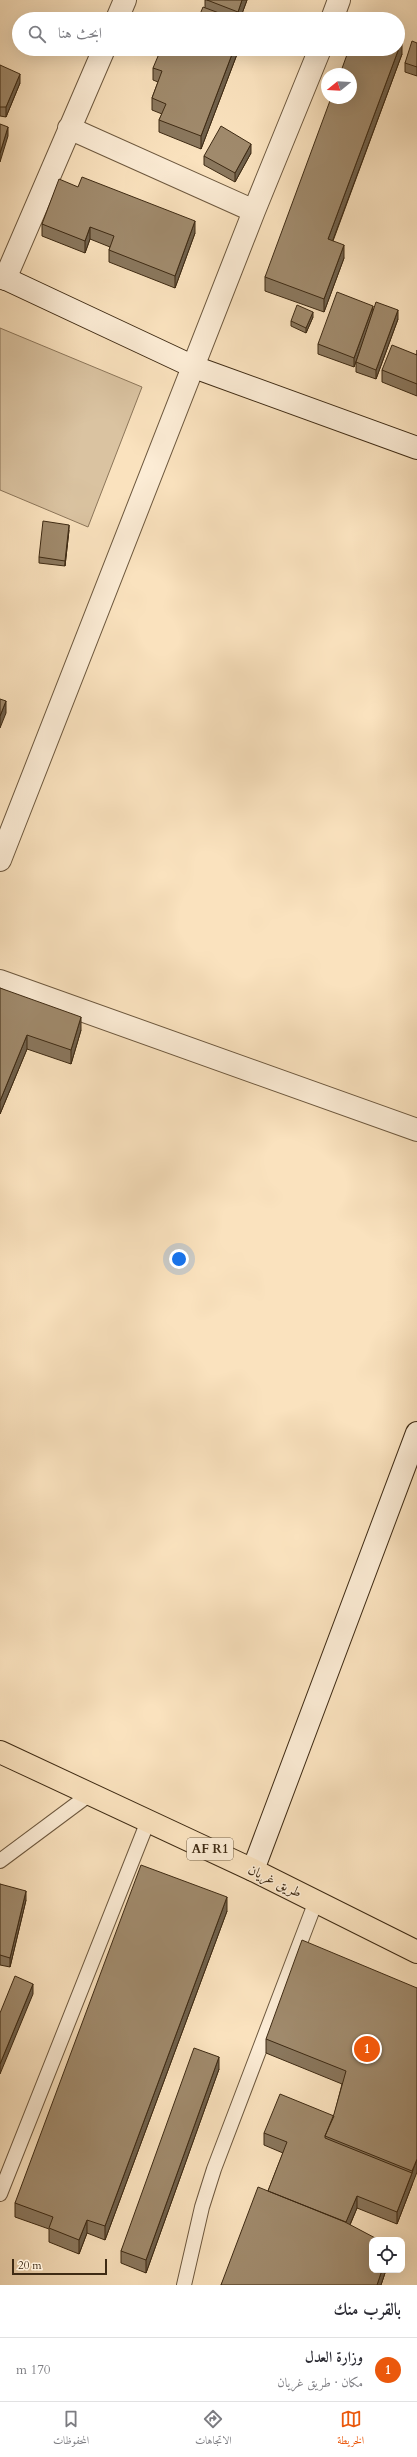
<!DOCTYPE html>
<html lang="ar">
<head>
<meta charset="utf-8">
<style>
	body { margin:0; font-family:Cardo,Amiri,serif; background:#f7f7f7; color:#2b2b33; direction:rtl }
	.controls { position:absolute; right:12px; bottom:12px; display:grid; overflow:hidden; border-radius:8px; box-shadow:0 4px 16px #0002 }
	.controls button { width:36px; height:36px; display:grid; place-items:center; padding:0; border:0; border-bottom:1px solid #e1e1e2; background:#fff; color:#2b2b33; font:20px sans-serif }
	.compass { position:absolute; left:321px; top:68px; width:36px; height:36px; border-radius:50%; background:#fff; box-shadow:0 4px 16px #0002; rotate:252deg }
	.scale { position:absolute; left:12px; bottom:10px; width:95px; box-sizing:border-box; padding-left:4px; border:2px solid #3e2a13; border-top:0; font-size:11px; line-height:14px; white-space:nowrap; color:#3e2a13; -webkit-text-stroke:3px #fcecd5; paint-order:stroke }
	.you { position:absolute; left:179px; top:1259px; width:14px; height:14px; margin:-10px; border:3px solid #fff; border-radius:50%; background:#1a73e8; box-shadow:0 0 0 6px #1a73e833 }
	.badge { display:grid; place-items:center; width:26px; height:26px; border-radius:50%; background:#ea580c; color:#fff; font-size:13px; font-weight:700 }
	.pin { position:absolute; translate:-50% -50%; border:2px solid #fff; box-shadow:0 1px 4px #0006 }
	.list { margin:0; padding:0; list-style:none }
	h2 { display:flex; justify-content:space-between; align-items:center; height:52px; margin:0; padding:0 16px; font-size:17px }
	h2 small { font-size:13px; font-weight:400; color:#7c7c81 }
	.list li { display:grid; grid-template-columns:26px 1fr auto; gap:12px; align-items:center; box-sizing:border-box; height:64px; padding:0 16px; border-top:1px solid #e1e1e2 }
	.list b { display:block; font-size:15px; white-space:nowrap }
	.list p { margin:0; font-size:13px; white-space:nowrap; color:#7c7c81 }
	.list em { font-size:13px; font-style:normal; color:#7c7c81 }
	.icon { flex:none; width:22px; height:22px; fill:none; stroke:currentColor; stroke-width:2; stroke-linecap:round; stroke-linejoin:round }
	.map { position:relative; flex:none; width:417px; height:2285px; overflow:hidden; direction:ltr }
	.search { position:absolute; background:#fff; box-shadow:0 4px 16px #0002; left:12px; right:12px; top:12px; height:44px; display:flex; align-items:center; gap:10px; box-sizing:border-box; padding:0 14px; border-radius:22px; color:#7c7c81; font-size:15px }
	.sheet { height:116px; background:#fff }
	nav { display:flex; justify-content:space-around; align-items:center; box-sizing:border-box; height:56px; border-top:1px solid #e1e1e2; background:#fff; font-size:11px; color:#7c7c81 }
	nav a { display:grid; justify-items:center; gap:2px }
	nav .on { color:#ea580c }
	.map>svg:first-child { display:block }
	.green { fill:#dac3a1; stroke:#8c765a }
	.lines { fill:none; stroke-linecap:round; stroke-linejoin:round }
	.lane-casing { stroke:#6d583e; stroke-width:16 }
	.street-casing { stroke:#6d583e; stroke-width:24 }
	.secondary-casing { stroke:#3e2a13; stroke-width:24 }
	.highway-casing { stroke:#3e2a13; stroke-width:24 }
	.lane { stroke:#fcecd5; stroke-width:14 }
	.street { stroke:#fcecd5; stroke-width:22 }
	.secondary { stroke:#fcecd5; stroke-width:22 }
	.highway { stroke:#fae2be; stroke-width:22 }
	.wall { fill:#8a775d; stroke:#3e2a13 }
	.shaded-wall { fill:#70614c; stroke:#3e2a13 }
	.building { fill:#a08a6c; stroke:#3e2a13 }
	.labels { text-anchor:middle; dominant-baseline:central; stroke-width:3; stroke-linejoin:round; paint-order:stroke }
	.shield { fill:#fcecd5; stroke:#77644d; stroke-width:1 }
	.shield-label { font-size:13px; font-weight:bold; fill:#3e2a13 }
	.street-label { font-size:14px; fill:#3e2a13; stroke:#fcecd5 }
</style>
</head>
<body>
<div class="map">
<svg width="417" height="2285" viewBox="0 0 417 2285">
	<rect width="100%" height="100%" fill="#fae2be"/>
	<filter id="stains"><feTurbulence type="fractalNoise" baseFrequency=".005" numOctaves="4"/><feColorMatrix values="0 0 0 0 .2 0 0 0 0 .09 0 0 0 0 .02 0 0 0 .5 -.17"/></filter>
	<radialGradient id="worn" r=".72"><stop offset=".6" stop-color="#630" stop-opacity="0"/><stop offset="1" stop-color="#630" stop-opacity=".3"/></radialGradient>
	<path class="green" d="M0,328L142,387L88,527L0,490Z"/>
	<g class="lines">
		<defs>
			<path id="lane" d="M0,1861L90,1794
				M0,2194L148,1821
				M184,2285L202,2207L214,2169L316,1901"/>
			<path id="street" d="M117,19L125,0
				M332,19L339,0
				M69,128L254,211
				M5,279L104,49
				M0,860L254,211L320,49
				M0,981L417,1130"/>
			<path id="secondary" d="M0,276L194,367L417,448
				M253,1870L417,1433"/>
			<path id="highway" d="M0,1752L253,1870L417,1952"/>
		</defs>
		<use href="#lane" class="lane-casing"/>
		<use href="#street" class="street-casing"/>
		<use href="#secondary" class="secondary-casing"/>
		<use href="#highway" class="highway-casing"/>
		<use href="#lane" class="lane"/>
		<use href="#street" class="street"/>
		<use href="#secondary" class="secondary"/>
		<use href="#highway" class="highway"/>
	</g>
	<path class="wall" d="M205,0H247L240,19H198L205,7Z
		M417,43V76L405,72V63Z
		M239,49L201,149L159,132V120L162,114L152,110V98L158,82L153,80V68Z
		M402,54L333,241L344,258L324,312L265,291V277Z
		M0,65L20,83L6,117L0,116Z
		M251,153L235,182L204,165V156Z
		M42,224L195,233L175,288L109,262V250L110,247L90,239L85,253L42,236Z
		M373,313L398,319L376,379L356,372V362L359,352L354,367L318,354V344Z
		M313,317L306,333L291,326V321Z
		M417,350V396L382,382V370L417,354Z
		M69,530L65,566L39,563V557Z
		M0,988L81,1030L71,1064L27,1049L0,1114Z
		M0,1884L26,1900L10,1967L0,1965Z
		M227,1911L105,2240L87,2233L79,2254L49,2242V2229L15,2217V2203Z
		M417,1988L412,2185L397,2224L357,2208L350,2225L372,2270H386L381,2285H221L268,2191L283,2153L264,2145V2133L334,2116L342,2084L266,2053V2039Z
		M219,2069L146,2273L121,2263V2251Z"/>
	<path class="shaded-wall" d="M242,0H247L240,19H238V12Z
		M402,40V54L328,253V239Z
		M234,49H239L201,149V136Z
		M20,74V83L6,117V107Z
		M8,127V136L0,162V153Z
		M251,144V153L235,182V173Z
		M195,221V233L175,288V276Z
		M90,227V239L85,253V241Z
		M344,245V258L324,312V299Z
		M373,306V315L354,367V358Z
		M398,310V319L376,379V370Z
		M313,312V317L306,333V328Z
		M69,525V530L65,566V561Z
		M6,701V713L0,728V716Z
		M81,1017V1030L71,1064V1050Z
		M27,1035V1049L0,1114V1101Z
		M26,1891V1900L10,1967V1958Z
		M227,1897V1911L105,2240V2226Z
		M33,1984V1994L0,2074V2064Z
		M219,2057V2069L146,2273V2260Z
		M417,2159V2172L397,2224V2212L412,2173Z
		M357,2196V2208L345,2236V2224Z
		M87,2220V2233L79,2254V2240Z
		M382,2270H386L381,2285H377Z"/>
	<path class="building" d="M207,0H242L238,12Z
		M203,7L235,19H198Z
		M184,14L196,19H182Z
		M398,39L402,40L328,239L344,245L324,299L265,277L331,98H351V74H340L349,49H398Z
		M412,41L417,43V67L405,63Z
		M161,49H234L201,136L159,120L166,104L152,98L162,71L153,68Z
		M0,65L20,74L6,107H0Z
		M0,124L8,127L0,153Z
		M221,126L251,144L235,173L204,156Z
		M82,177L195,221L175,276L109,250L114,236L90,227L85,241L42,224L59,179L78,187Z
		M337,292L373,306L354,358L318,344Z
		M376,302L398,310L376,370L356,362Z
		M297,305L313,312L306,328L291,321Z
		M392,345L417,355V384L382,370Z
		M43,521L69,525L65,561L39,557Z
		M0,699L6,701L0,716Z
		M0,988L81,1017L71,1050L27,1035L0,1101Z
		M141,1865L227,1897L105,2226L87,2220L79,2240L49,2228L53,2217L15,2203Z
		M0,1884L26,1891L10,1958L0,1955Z
		M302,1940L417,1988V2159L412,2171L325,2136L334,2114L346,2071L266,2039Z
		M15,1976L33,1984L0,2064V2013Z
		M194,2048L219,2057L146,2260L121,2251Z
		M280,2094L334,2116L325,2136V2138L412,2173L397,2212L357,2196L346,2222L268,2191L287,2142L264,2133Z
		M258,2187L345,2222L379,2240H372V2270H382L377,2285H221Z"/>
	<g class="labels">
		<rect class="shield" x="187" y="1838" width="46" height="22" rx="3"/>
		<g class="shield-label">
			<text x="210" y="1849">AF R1</text>
		</g>
		<g class="street-label">
			<text transform="translate(275 1881) rotate(26)">طريق غريان</text>
		</g>
	</g>
	<rect width="100%" height="100%" filter="url(#stains)"/>
	<rect width="100%" height="100%" fill="url(#worn)"/>
</svg>
<div class="controls">
<button><svg class="icon" aria-label="locate" viewBox="0 0 24 24"><circle cx="12" cy="12" r="6"/><path d="M12 2v4M12 18v4M2 12h4M18 12h4"/></svg></button>
</div>
<svg class="compass" viewBox="-18 -18 36 36"><path d="M0-13l5 13h-10z" fill="#e53935"/><path d="M0 13l5-13h-10z" fill="#7c7c81"/></svg>
<div class="scale">20 m</div>
<div class="you"></div>
<div class="pin badge" style="left:367px;top:2049px">1</div>
<div class="search"><svg class="icon" aria-label="search" viewBox="0 0 24 24"><circle cx="10" cy="10" r="6"/><path d="M15 15l6 6"/></svg>ابحث هنا</div>
</div>
<section class="sheet">
<h2>بالقرب منك<small></small></h2>
<ul class="list">
<li><span class="badge">1</span><div><b>وزارة العدل</b><p>مكان · طريق غريان</p></div><em>170 m</em></li>
</ul>
</section>
<nav>
<a class="on"><svg class="icon" aria-label="map" viewBox="0 0 24 24"><path d="M3 6l6-2 6 2 6-2v14l-6 2-6-2-6 2zM9 4v14M15 6v14"/></svg>الخريطة</a>
<a><svg class="icon" aria-label="directions" viewBox="0 0 24 24"><path d="M12 3l9 9-9 9-9-9zM9 14v-3h6M13 9l2 2-2 2"/></svg>الاتجاهات</a>
<a><svg class="icon" aria-label="saved" viewBox="0 0 24 24"><path d="M7 4h10v16l-5-4-5 4z"/></svg>المحفوظات</a>
</nav>
</body>
</html>
